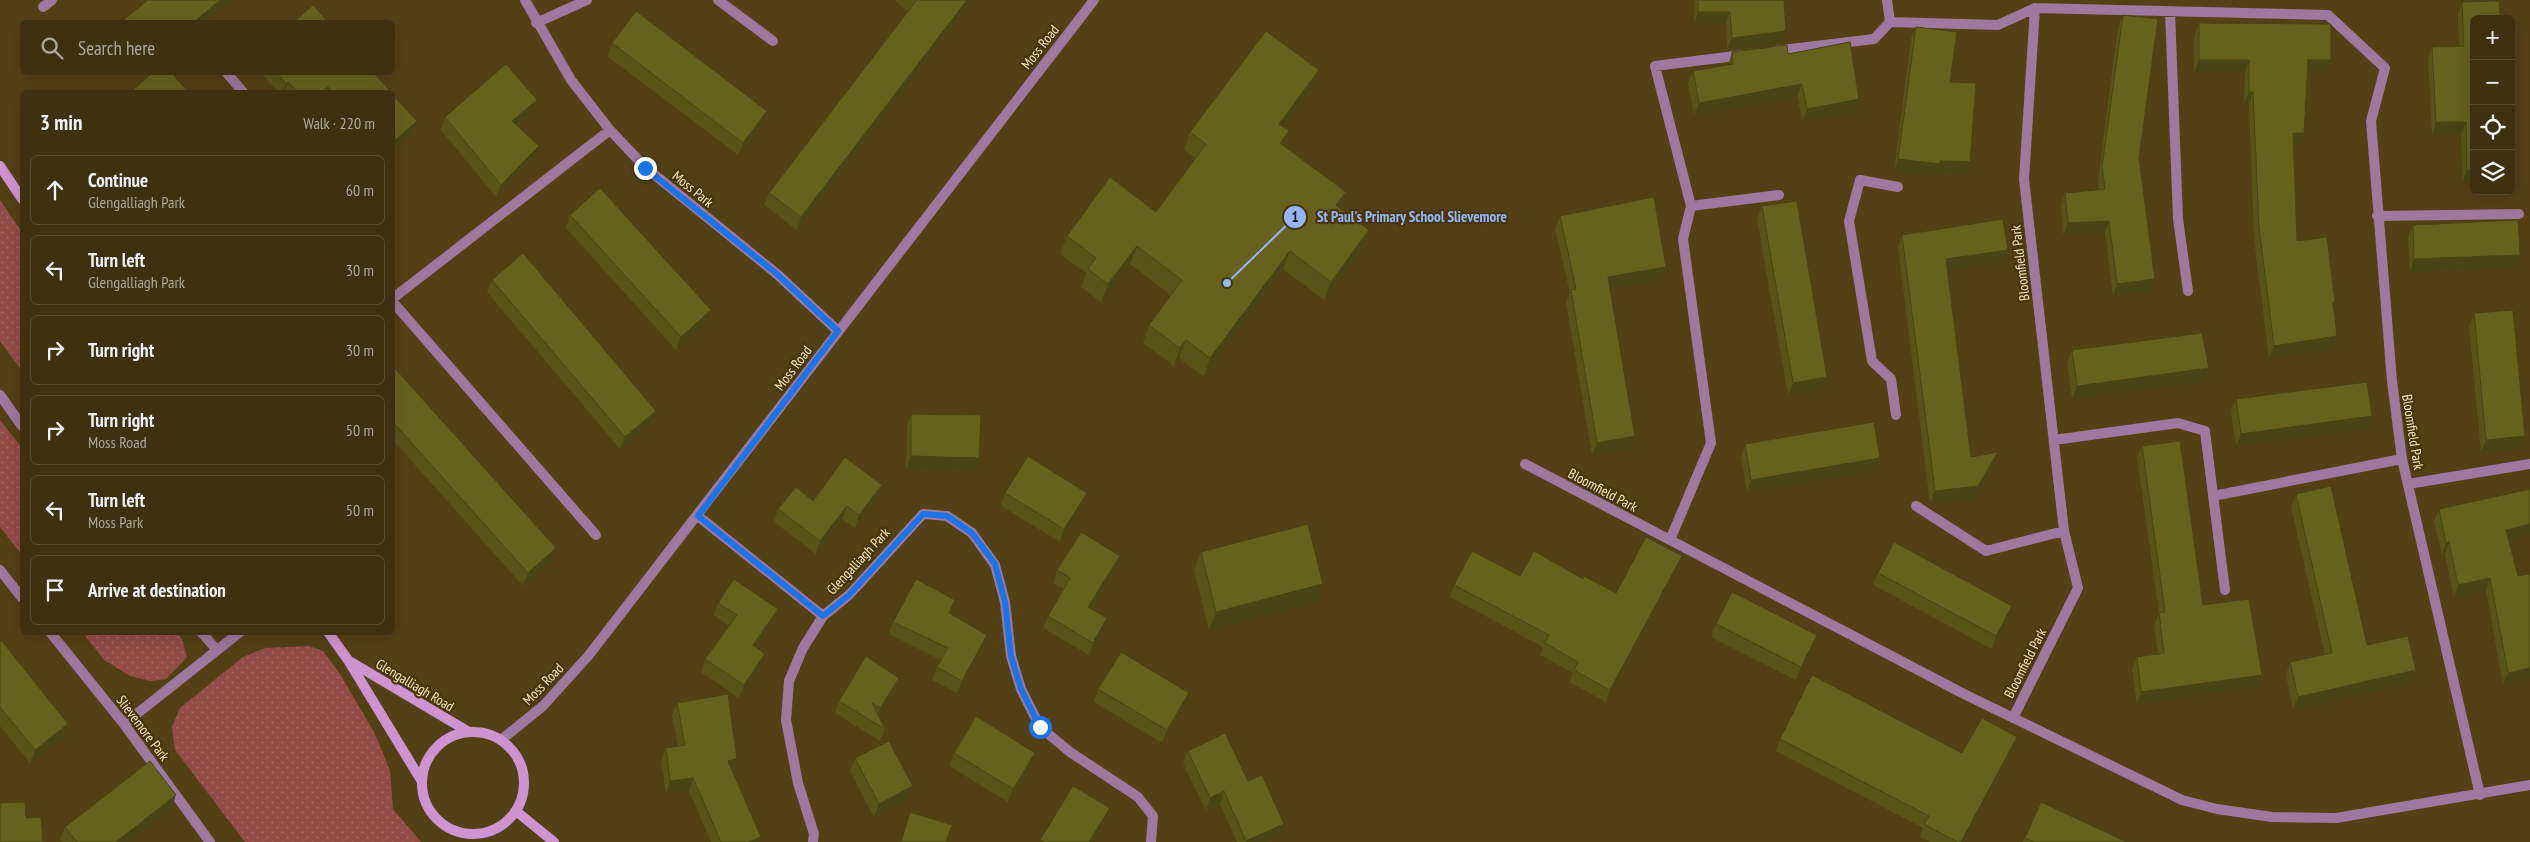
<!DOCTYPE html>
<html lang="en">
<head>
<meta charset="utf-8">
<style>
	body { margin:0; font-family:"PT Sans Narrow",sans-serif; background:#4a3c1e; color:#f1f3f6 }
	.controls { position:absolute; right:15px; top:15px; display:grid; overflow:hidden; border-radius:8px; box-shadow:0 5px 20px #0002 }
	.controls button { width:45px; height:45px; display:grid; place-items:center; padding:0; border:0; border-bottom:1px solid #584b30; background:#3f3010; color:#f1f3f6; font:25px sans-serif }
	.stop { position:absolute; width:15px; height:15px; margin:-11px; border:4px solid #1a73e8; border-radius:50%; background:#fff }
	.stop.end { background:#1a73e8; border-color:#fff; box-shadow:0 1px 5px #0008 }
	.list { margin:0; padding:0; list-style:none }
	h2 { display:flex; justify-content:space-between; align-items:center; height:65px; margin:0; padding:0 20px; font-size:21px }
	h2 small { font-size:16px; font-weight:400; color:#ada99f }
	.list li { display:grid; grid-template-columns:32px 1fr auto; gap:15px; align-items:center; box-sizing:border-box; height:70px; margin:0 10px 10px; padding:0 10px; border:1px solid #584b30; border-radius:8px }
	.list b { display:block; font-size:19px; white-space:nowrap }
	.list p { margin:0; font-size:16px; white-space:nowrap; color:#ada99f }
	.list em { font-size:16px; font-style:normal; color:#ada99f }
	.icon { flex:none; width:28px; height:28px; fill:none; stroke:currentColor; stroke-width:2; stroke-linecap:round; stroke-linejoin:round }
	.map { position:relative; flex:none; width:2530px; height:842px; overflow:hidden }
	.search { position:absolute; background:#3f3010; box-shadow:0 5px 20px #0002; left:20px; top:20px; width:375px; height:55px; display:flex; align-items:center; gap:12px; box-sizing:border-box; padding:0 18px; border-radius:8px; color:#ada99f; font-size:19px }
	.panel { position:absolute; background:#3f3010; box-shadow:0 5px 20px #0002; left:20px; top:90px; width:375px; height:545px; border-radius:8px }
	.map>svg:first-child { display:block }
	.grass { fill:url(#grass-dots) }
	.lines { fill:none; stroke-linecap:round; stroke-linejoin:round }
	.street { stroke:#9d789f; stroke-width:10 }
	.secondary { stroke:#ce94d2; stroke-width:10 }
	.wall { fill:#59531a }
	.shaded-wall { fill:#484415 }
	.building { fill:#67611e; stroke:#484415 }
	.route { stroke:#1a73e8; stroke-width:6 }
	.labels { text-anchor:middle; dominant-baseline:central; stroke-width:4.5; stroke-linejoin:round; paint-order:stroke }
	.street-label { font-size:14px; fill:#fce8c2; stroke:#493607 }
	.leader { fill:none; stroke:#95b6fd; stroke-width:2 }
	.callout-dot { fill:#95b6fd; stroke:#493607; stroke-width:2 }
	.mark-label { font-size:15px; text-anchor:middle; font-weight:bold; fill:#111 }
	.callout-label { font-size:15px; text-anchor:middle; font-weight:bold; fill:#95b6fd; stroke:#493607; stroke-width:4.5; stroke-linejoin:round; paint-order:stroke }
</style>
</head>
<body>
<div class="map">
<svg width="2530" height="842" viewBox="0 0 2530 842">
	<defs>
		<pattern id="grass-dots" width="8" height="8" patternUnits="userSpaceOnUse" patternTransform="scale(1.25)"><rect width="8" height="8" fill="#934b47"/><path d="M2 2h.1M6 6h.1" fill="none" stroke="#a36560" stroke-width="1.8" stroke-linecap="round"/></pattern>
	</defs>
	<rect width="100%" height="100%" fill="#544015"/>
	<path class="grass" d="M0,200L22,232V371L0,341Z
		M0,420L22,448V555L0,527Z
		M83,633H177L182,639L187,657L166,679L151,681L130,676L104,660Z
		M309,646L323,651L340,674L374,732L390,770L393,809L421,842H245L175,750L172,727L180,708L243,657L265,648Z"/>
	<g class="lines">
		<path class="street" d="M525,0L571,80L610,130L645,167L777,274L838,331
			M718,0L773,41
			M1887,0L1890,22
			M43,7L52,0
			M2170,11L2178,219L2188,291
			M536,23L587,0
			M1775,51L1874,39L1890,22L1998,25L2035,8L2328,15L2385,68L2371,121L2392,381L2402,459L2480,795
			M226,72L243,92
			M1691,206L1655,66L1743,55
			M2377,216L2519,214
			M392,299L610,130
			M392,301L596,535
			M0,395L22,426
			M1896,415L1891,379L1872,361L1849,221L1860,180L1898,187
			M2054,440L2178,423L2205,431L2225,590
			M1525,464L1964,694L2182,800L2217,809L2272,817L2336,818L2530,785
			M2408,484L2530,464
			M2213,496L2402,459
			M1916,506L1986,551L2064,531
			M698,516L823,616
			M1670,540L1711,443L1683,239L1691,206L1779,195
			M0,570L22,598
			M50,632L124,724L210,842
			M201,632L217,650
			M2013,718L2078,588L2064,531L2024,179L2035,8
			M124,724L240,632
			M501,740L543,706L589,655L1094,0
			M813,842L814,834L798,783L786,720L789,681L803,648L823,616L849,595L923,514L947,516L972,533L995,565L1005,602L1011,656L1021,689L1040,727L1070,752L1138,797L1153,816L1151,842"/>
		<path class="secondary" d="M0,166L22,199
			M328,632L348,660L421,780
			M351,662L469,732
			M422 783a51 51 0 1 1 102 0a51 51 0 1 1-102 0Z
			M516,811L554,842"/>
	</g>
	<path class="wall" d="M894,0H972L797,230L764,205L769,193L908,11Z
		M1694,0H1784L1782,43L1727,50L1726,24H1694Z
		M2462,2L2474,182H2462L2461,134H2432L2428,59L2432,47L2459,46L2458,14Z
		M2123,15L2139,158L2155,279L2150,291L2113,296L2105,233L2063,235L2061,205L2065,193L2099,190L2098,180L2118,27Z
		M2199,23L2326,72L2308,73L2304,133L2300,145H2293L2297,241L2333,306L2337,336L2332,349L2269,358L2254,239L2249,104H2244L2245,72H2194V36Z
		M1916,27L1950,82L1970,162L1966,174L1936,173L1935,176L1894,171L1911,39Z
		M612,43L762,124L738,155L607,56Z
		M1732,52L1788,54L1859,99L1854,112L1803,121L1797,97L1694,115L1688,83L1693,71L1728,65Z
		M260,72H373L391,92H278Z
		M1312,88L1283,127L1284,146L1340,208L1369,230L1363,248L1324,300L1283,269L1204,377L1179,358L1174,366L1143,343L1149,325L1171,295L1130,264L1101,302L1081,287L1086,273L1060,254L1067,236L1156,212L1196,158L1184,150L1190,132Z
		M537,100L532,112L517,126L534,158L496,197L441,130L445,117Z
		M1762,206L1823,389L1788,395L1757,219Z
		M570,215L711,310L706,323L676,350L566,228Z
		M1560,216L1666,267L1661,279L1610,288L1630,449L1592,455L1566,302L1570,293L1555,229Z
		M2413,225L2520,255L2515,267L2410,272L2408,237Z
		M1902,235L2004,262L1948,271L1971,457L1994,465L1974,499L1930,503L1898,247Z
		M492,280L656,411L651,423L620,449L487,292Z
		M2474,313L2520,449L2481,452L2469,326Z
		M2072,350L2209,368L2205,381L2072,399L2067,362Z
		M392,365L552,560L523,586L392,439Z
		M2236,399L2368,428L2236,446L2231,412Z
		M911,414L979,458L975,471L906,469L907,426Z
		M1745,444L1880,458L1876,470L1747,492L1741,457Z
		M2142,446L2203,605L2258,687L2137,704L2132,669L2137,657L2158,654L2154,625L2159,613L2137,458Z
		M882,485L877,498L855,528L842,519L816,554L774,522L778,509Z
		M2530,489V535L2509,540L2518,576L2530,574V678L2503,684L2486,590L2454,597L2445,554L2442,555L2434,521L2439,509Z
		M1005,493L1082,505L1060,542L1001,506Z
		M2296,494L2367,645L2412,683L2293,709L2286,675L2290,662L2325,655L2291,507Z
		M1201,552L1317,602L1209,630L1194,570Z
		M1682,556L1677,568L1606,702L1569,682L1573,673L1540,655L1543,647L1450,597L1454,585L1520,576L1583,579L1616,593Z
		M1116,569L1091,609L1103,631L1089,655L1043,628L1048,616L1063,589L1053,583L1057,570Z
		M1878,573L2012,606L2008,619L1992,649L1873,585Z
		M718,603L778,609L773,622L756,647L765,654L761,667L739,698L701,672L705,659L729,626L714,615Z
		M950,614L982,647L957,693L932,680L937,667L941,660L889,634L893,622Z
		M1716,624L1813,648L1796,680L1711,637Z
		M0,641L64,736L30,763L0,726Z
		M899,678L894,690L878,716L885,729L880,741L835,713L839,701Z
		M1098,689L1184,706L1162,743L1094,702Z
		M677,703L737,759L733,771L761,837L759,842H711L689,791L666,794L661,761L666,748L678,746L672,715Z
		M2017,737L2013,750L1963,842H1930L1920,837L1923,828L1776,751L1780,739L1962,753Z
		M1188,751L1248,781L1279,837L1267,842H1237L1220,804L1206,811L1183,763Z
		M954,753L1031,765L1008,802L949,766Z
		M855,758L909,799L874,817L850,771Z
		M172,807L127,842H62L60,839L65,827Z
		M2025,838L2127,842H2023Z"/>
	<path class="shaded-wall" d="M220,0H231L204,22H194Z
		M967,0H972L797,230L801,217Z
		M1698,12H1730L1726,24H1694Z
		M1786,31L1782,43L1727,50L1732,38Z
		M2199,60H2249L2245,72H2194Z
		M2308,60H2331L2326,72L2304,73Z
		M1319,70L1312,88L1272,142L1279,124Z
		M288,82L284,92H283L286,84Z
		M1802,84L1797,97L1694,115L1699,103Z
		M328,87L326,92H322Z
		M2249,92H2253L2249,104H2244Z
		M1859,99L1854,112L1803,121L1807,109Z
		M537,100L532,112L507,133L512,121Z
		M767,111L762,124L738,155L743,143Z
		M417,121L412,133L392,151V143Z
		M2436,122H2466L2461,134H2432Z
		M1289,131L1283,149L1280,143Z
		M2293,133H2304L2300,145H2288Z
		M539,146L534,158L496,197L501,185Z
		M1898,159L1940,161L1970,162L1966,174L1936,173L1935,176L1894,171Z
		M2467,170H2474V182H2462Z
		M1346,192L1340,210L1336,205Z
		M2109,221L2105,233L2063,235L2068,223Z
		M1369,230L1363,248L1324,300L1331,282Z
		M1137,246L1130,264L1101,302L1108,284Z
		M2008,250L2004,262L1942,272L1946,259Z
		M1290,251L1283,269L1204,377L1210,358Z
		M2520,255L2515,267L2410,272L2414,259Z
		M1666,267L1661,279L1604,289L1608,277Z
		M2155,279L2150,291L2113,296L2117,284Z
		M711,310L706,323L676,350L681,337Z
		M2337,336L2332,349L2269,358L2274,346Z
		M1186,340L1179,358L1174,366L1180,348Z
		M2209,368L2205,381L2072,399L2077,386Z
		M1827,377L1823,389L1788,395L1793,383Z
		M656,411L651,423L620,449L625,437Z
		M2372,416L2368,428L2236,446L2241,434Z
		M1635,436L1630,449L1592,455L1597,443Z
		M2525,436L2520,449L2481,452L2486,440Z
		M1998,452L1994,465L1974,499L1930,503L1935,491Z
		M911,456L979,458L975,471L906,469Z
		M1880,458L1876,470L1747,492L1751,480Z
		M882,485L877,498L855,528L859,515Z
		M1087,493L1082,505L1060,542L1064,529Z
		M847,506L842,519L816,554L820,541Z
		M2530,524V535L2502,541L2506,530Z
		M2449,542L2445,554L2442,555L2446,543Z
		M556,548L552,560L523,586L528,573Z
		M1120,556L1116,569L1084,620L1088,607Z
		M1682,556L1677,568L1606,702L1610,690Z
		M2490,578L2486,590L2454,597L2458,585Z
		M1323,584L1317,602L1209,630L1216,612Z
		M955,600L951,613L944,626L949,613Z
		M2012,606L2008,619L1992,649L1996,636Z
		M778,609L773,622L748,658L753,645Z
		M1107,618L1103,631L1089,655L1093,643Z
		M987,635L982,647L957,693L962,681Z
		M1817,635L1813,648L1796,680L1801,667Z
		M765,654L761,667L739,698L744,685Z
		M2530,668V678L2503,684L2508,673Z
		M2416,670L2412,683L2293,709L2298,697Z
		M2262,675L2258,687L2137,704L2141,692Z
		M899,678L894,690L875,721L880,708Z
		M1189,693L1184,706L1162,743L1167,730Z
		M68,724L64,736L30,763L35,750Z
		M2017,737L2013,750L1963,842H1961Z
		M1035,753L1031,765L1008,802L1013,789Z
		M737,759L732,772L728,761Z
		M693,778L689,791L666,794L670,781Z
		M913,786L909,799L874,817L879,804Z
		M1224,791L1220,804L1206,811L1210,798Z
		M176,795L172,807L127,842H116Z
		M1110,808L1105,820L1092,842H1089Z
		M1284,824L1279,837L1267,842H1246V841Z
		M761,837L759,842H748Z"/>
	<path class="building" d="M148,0H220L194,22H121Z
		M915,0H967L801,217L769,193L916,1Z
		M1698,0H1784L1786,31L1732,38L1730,12H1698Z
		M2499,1L2500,19H2474V170H2467L2466,122H2436L2432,47L2464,46L2462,2Z
		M313,5L328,22H294Z
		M636,11L767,111L743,143L612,43Z
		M2123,15L2158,19L2139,158L2155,279L2117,284L2109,221L2068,223L2065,193L2105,189L2102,167Z
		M2199,23L2331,24V60H2308L2304,133H2293L2297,241L2327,237L2335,302H2333L2337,336L2274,346L2259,227L2253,92H2249V60H2199Z
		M1916,27L1957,32L1950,82L1976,83L1970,162L1940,161V164L1898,159Z
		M1266,31L1319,70L1279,124L1289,131L1280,143L1346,192L1336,205L1369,230L1331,282L1290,251L1210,358L1186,340L1180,348L1149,325L1182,280L1137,246L1108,284L1088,269L1096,258L1067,236L1110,177L1156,212L1206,144L1190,132Z
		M1850,42L1859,99L1807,109L1802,84L1699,103L1693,71L1733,64L1732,52L1787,45L1788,54Z
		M506,64L537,100L512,121L539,146L501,185L445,117Z
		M153,72H171L188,92H135L133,90Z
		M276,72H373L391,92H333L328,87L322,92H298L288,82L286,84Z
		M392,94L417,121L392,143Z
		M600,188L711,310L681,337L570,215Z
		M1654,197L1666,267L1608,277L1635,436L1597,443L1571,290L1576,289L1560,216Z
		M1797,201L1827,377L1793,383L1762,206Z
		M2003,219L2008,250L1946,259L1971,457L1998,452L1978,486L1935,491L1902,235Z
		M2518,220L2520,255L2414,259L2413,225Z
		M523,253L656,411L625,437L492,280Z
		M2513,310L2525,436L2486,440L2474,313Z
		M2202,333L2209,368L2077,386L2072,350Z
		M392,365L556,548L528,573L392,421Z
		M2367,382L2372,416L2241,434L2236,399Z
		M911,414L981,415L979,458L911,456Z
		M1874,422L1880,458L1751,480L1745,444Z
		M2180,441L2203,605L2249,599L2262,675L2141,692L2137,657L2164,653L2159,613L2165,612L2142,446Z
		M1028,456L1087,493L1064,529L1005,493Z
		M845,457L882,485L859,515L847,506L820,541L778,509L796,487L813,501Z
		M2331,486L2367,645L2408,636L2416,670L2298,697L2290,662L2332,653L2296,494Z
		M2530,489V524L2506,530L2518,576L2530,574V668L2508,673L2490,578L2458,585L2449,542L2446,543L2439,509Z
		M1308,524L1323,584L1216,612L1201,552Z
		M1081,532L1120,556L1088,607L1107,618L1093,643L1048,616L1070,578L1057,570Z
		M1646,537L1682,556L1610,690L1574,670L1578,662L1545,643L1549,635L1454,585L1472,551L1520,576L1534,551L1583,579L1584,576L1616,593Z
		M1894,542L2012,606L1996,636L1878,573Z
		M734,579L778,609L753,645L765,654L744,685L705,659L737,615L718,603Z
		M916,579L955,600L949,613L987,635L962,681L937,667L948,648L893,622Z
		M1732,592L1817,635L1801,667L1716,624Z
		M1,640L68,724L35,750L0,707V641Z
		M1121,652L1189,693L1167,730L1098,689Z
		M866,656L899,678L880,708L872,703L885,729L839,701Z
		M1812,675L1962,753L1982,718L2017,737L1961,842H1957L1924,824L1929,816L1780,739Z
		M728,694L737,759L728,761L761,837L748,842H721L693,778L670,781L666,748L685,745L677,703Z
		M976,716L1035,753L1013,789L954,753Z
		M1225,733L1248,781L1262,775L1284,824L1246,841L1224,791L1210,798L1188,751Z
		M889,741L913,786L879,804L855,758Z
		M150,761L176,795L116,842H77L65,827Z
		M1073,786L1110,808L1089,842H1045L1040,840Z
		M25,802L26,818L41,817L43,842H0V803Z
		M2041,802L2127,842H2034L2025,838Z
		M910,812L952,825L946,842H901Z"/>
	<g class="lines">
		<path class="route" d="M645,168L777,274L838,331L698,516L823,616L849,595L923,514L947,516L972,533L995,564L1005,602L1011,656L1021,689L1040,727"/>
	</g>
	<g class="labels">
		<g class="street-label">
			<text transform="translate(1040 47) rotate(-52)">Moss Road</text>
			<text transform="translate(693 189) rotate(39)">Moss Park</text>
			<text transform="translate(2020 263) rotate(-97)">Bloomfield Park</text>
			<text transform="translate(793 368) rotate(-53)">Moss Road</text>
			<text transform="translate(2413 432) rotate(81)">Bloomfield Park</text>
			<text transform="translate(1603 490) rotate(28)">Bloomfield Park</text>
			<text transform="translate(858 561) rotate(-47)">Glengalliagh Park</text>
			<text transform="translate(2025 663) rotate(-63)">Bloomfield Park</text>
			<text transform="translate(543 684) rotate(-46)">Moss Road</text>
			<text transform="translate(415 685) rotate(31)">Glengalliagh Road</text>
			<text transform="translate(143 728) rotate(53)">Slievemore Park</text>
		</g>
	</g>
	<path class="leader" d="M1227 283L1295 217"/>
	<g class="callout-dot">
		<circle cx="1227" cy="283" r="5"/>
		<circle cx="1295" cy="217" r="12"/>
	</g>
	<g class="mark-label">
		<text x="1295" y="222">1</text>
	</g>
	<g class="callout-label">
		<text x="1412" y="222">St Paul's Primary School Slievemore</text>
	</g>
</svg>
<div class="controls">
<button>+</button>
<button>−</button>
<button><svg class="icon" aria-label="locate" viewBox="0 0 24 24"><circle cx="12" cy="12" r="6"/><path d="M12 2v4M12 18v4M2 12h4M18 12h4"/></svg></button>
<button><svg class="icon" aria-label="layers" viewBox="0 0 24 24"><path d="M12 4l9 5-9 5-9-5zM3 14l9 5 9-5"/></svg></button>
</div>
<div class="stop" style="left:1040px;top:727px"></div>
<div class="stop end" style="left:645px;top:168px"></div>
<div class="search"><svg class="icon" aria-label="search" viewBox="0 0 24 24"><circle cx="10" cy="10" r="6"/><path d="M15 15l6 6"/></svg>Search here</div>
<section class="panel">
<h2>3 min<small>Walk · 220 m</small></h2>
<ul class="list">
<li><svg class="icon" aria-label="ahead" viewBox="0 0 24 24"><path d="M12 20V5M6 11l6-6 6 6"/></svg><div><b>Continue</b><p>Glengalliagh Park</p></div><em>60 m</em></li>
<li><svg class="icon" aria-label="left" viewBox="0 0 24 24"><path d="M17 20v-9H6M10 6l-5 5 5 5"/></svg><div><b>Turn left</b><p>Glengalliagh Park</p></div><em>30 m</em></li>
<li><svg class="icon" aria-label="right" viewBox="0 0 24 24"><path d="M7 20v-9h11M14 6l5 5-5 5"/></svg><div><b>Turn right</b></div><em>30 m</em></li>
<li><svg class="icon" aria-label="right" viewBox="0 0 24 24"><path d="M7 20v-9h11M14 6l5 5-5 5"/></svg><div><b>Turn right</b><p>Moss Road</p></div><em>50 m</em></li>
<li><svg class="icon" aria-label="left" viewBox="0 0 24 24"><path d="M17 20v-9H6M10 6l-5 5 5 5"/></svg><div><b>Turn left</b><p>Moss Park</p></div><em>50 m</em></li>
<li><svg class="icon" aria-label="arrive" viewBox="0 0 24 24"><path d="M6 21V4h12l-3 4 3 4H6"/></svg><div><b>Arrive at destination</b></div></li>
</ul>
</section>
</div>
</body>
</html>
